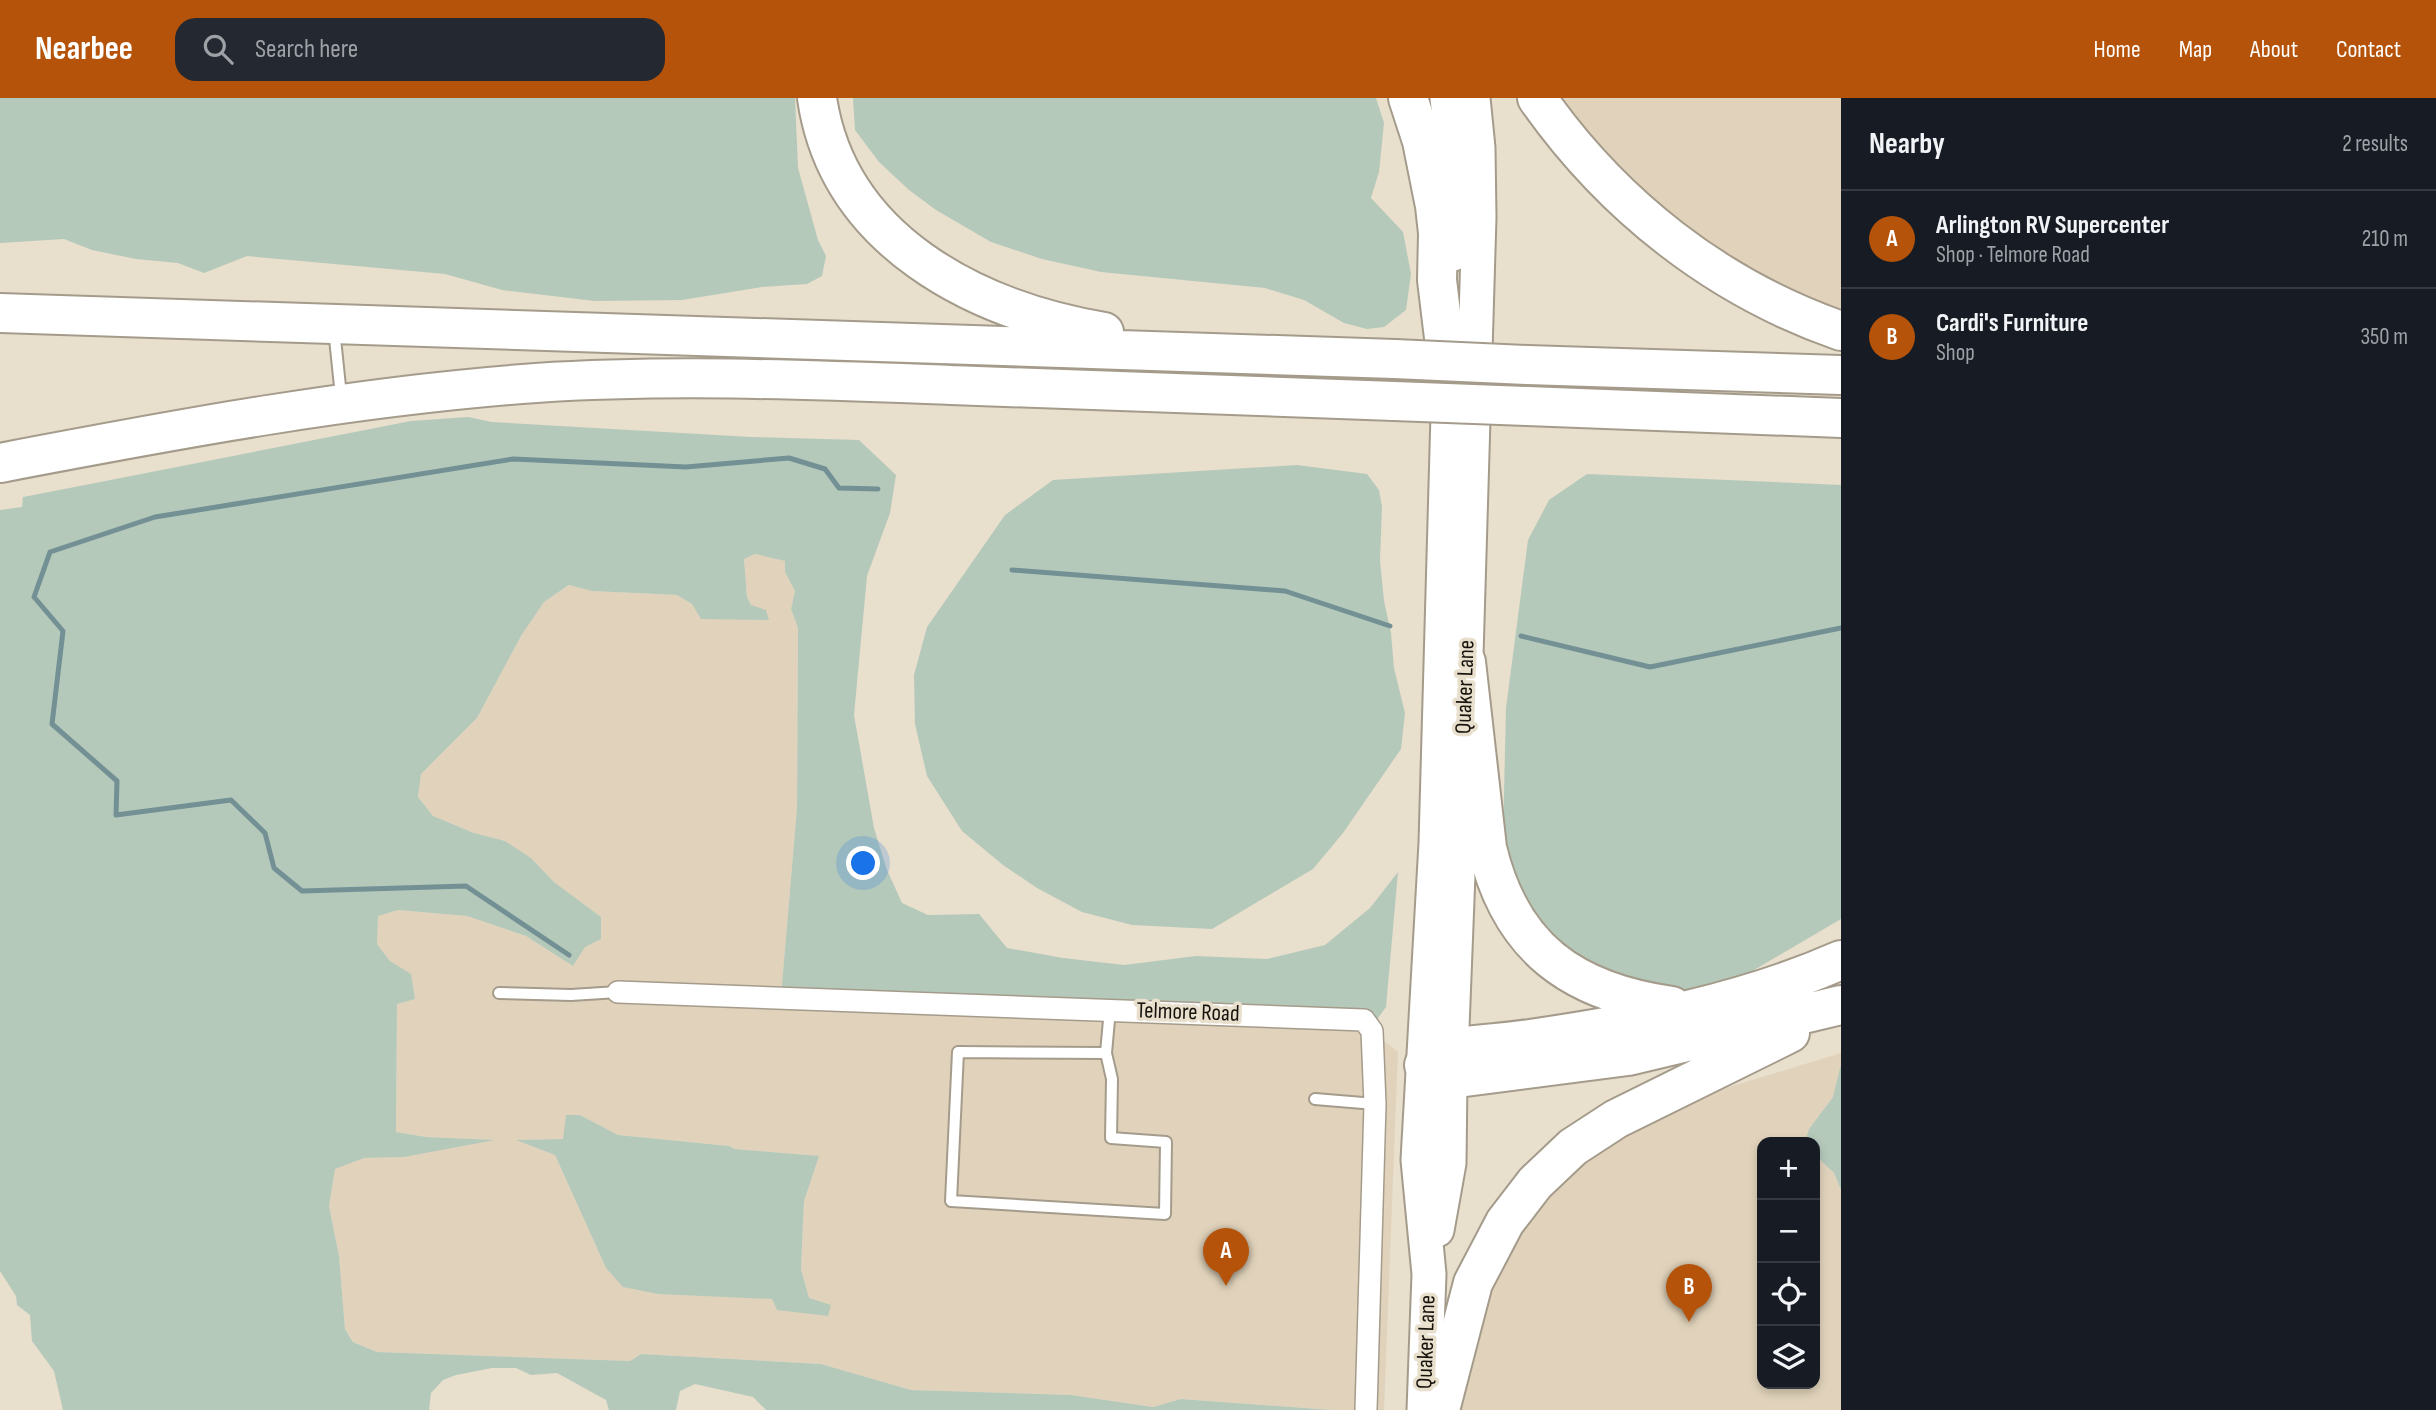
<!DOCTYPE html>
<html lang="en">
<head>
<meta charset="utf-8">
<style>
	body { margin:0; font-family:"Sofia Sans Condensed",sans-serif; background:#242831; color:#f1f3f6 }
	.controls { position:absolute; right:21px; bottom:21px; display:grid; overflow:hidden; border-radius:14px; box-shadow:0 4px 10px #0003 }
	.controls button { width:63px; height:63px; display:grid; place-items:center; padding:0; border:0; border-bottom:2px solid #363941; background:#171b24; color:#f1f3f6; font:35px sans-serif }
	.you { position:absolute; left:864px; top:766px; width:24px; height:24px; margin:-18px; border:5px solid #fff; border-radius:50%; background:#1a73e8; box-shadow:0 0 0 10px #1a73e833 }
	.badge { display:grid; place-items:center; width:46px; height:46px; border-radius:50%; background:#b45309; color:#fff; font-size:23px; font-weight:700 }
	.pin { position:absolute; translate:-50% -58px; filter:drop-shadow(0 2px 4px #0008) }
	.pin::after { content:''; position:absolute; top:37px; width:24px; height:21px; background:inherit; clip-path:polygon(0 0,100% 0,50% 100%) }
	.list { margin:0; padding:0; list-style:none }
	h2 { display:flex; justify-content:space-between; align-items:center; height:91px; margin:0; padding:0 28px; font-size:30px }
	h2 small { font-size:23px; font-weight:400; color:#9ea1a6 }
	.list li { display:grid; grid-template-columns:46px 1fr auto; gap:21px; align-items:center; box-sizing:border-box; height:98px; padding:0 28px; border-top:2px solid #363941 }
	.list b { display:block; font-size:26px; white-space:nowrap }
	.list p { margin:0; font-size:23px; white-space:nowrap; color:#9ea1a6 }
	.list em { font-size:23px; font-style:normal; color:#9ea1a6 }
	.icon { flex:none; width:38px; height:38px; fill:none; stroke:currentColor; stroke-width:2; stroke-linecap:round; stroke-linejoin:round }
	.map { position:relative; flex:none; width:1841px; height:1312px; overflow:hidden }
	header { display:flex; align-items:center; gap:42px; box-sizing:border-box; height:98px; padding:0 35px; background:#b45309; color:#fff }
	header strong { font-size:33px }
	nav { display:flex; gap:38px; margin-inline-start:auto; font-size:24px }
	.search { width:490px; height:63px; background:#242831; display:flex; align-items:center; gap:18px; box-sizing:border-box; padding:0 24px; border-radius:21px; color:#9ea1a6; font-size:26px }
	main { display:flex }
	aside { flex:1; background:#171b24 }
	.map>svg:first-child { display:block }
	.built { fill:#e1d3bb; fill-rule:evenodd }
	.green { fill:#b5c9bb }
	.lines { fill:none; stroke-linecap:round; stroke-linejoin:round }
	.stream { stroke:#739094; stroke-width:5 }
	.lane-casing { stroke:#a49b8b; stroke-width:14 }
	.street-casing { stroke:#a49b8b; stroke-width:24 }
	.primary-casing { stroke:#a49b8b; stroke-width:37 }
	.highway-casing { stroke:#a49b8b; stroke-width:42 }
	.lane { stroke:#fff; stroke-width:10 }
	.street { stroke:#fff; stroke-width:21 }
	.primary { stroke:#fff; stroke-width:33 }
	.highway { stroke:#fff; stroke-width:38 }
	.highway-bridge-casing { stroke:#a49b8b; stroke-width:42; stroke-linecap:butt }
	.highway-bridge { stroke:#fff; stroke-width:38 }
	.labels { text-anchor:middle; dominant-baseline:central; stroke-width:7; stroke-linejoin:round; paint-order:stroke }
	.street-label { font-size:23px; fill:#16130d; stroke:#e8dfcd }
</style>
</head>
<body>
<header>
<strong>Nearbee</strong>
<div class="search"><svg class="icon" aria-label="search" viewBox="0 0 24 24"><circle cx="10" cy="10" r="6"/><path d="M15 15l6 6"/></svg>Search here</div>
<nav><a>Home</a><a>Map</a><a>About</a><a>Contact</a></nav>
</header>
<main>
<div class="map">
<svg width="1841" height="1312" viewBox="0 0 1841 1312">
	<rect width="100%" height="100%" fill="#e8dfcd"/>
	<path class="built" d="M1544,0H1841V224L1703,154Z
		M755,456L785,463V474L795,493L791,511L798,530L797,710L781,898L1358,921L1398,954L1384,1312H1332L1181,1301L1153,1309L1071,1297L911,1292L821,1266L641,1256L630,1263L377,1254L354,1244L345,1231L339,1158L329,1108L335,1070L364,1060L404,1059L491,1042L426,1039L396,1034L397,905L415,901L410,876L390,863L377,846L378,818L398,812L467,818L526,838L573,868L601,819L554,784L531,760L504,743L474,735L433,718L418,699L421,676L477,620L521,538L544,504L570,487L592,493L677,497L692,506L751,507L747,499L744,461ZM580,1017L618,1037L729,1048L735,1051L818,1058L804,1103L801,1171L809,1200L777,1212L772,1201L743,1198L606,1170L555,1057L518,1042L563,1041Z
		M1841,955V966L1833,999L1809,1031L1805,1044H1762V1286H1815V1057L1834,1075L1841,1092V1312H1437L1495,1143L1627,1020Z"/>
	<path class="green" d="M0,0H795L798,70L818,142L826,158L822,178L807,186L762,189L682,202L595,203L502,192L445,176L247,158L204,175L178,165L136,161L92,152L64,141L0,145Z
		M853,0H1376L1384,25L1379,74L1371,100L1403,134L1411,176L1406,212L1384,229L1367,231L1344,225L1304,202L1265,190L1101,174L1042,161L991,144L936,112L909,92L879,64L855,32Z
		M468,319L492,324L751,339L859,342L896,377L890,415L867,478L854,617L874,730L887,772L902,805L928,817L979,816L1007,850L1063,860L1124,867L1196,858L1267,861L1325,847L1370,810L1398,774L1386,909L1375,924L781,898L797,710L798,530L791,511L795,493L785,474V463L755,456L744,461L747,499L751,507L766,512L769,522L701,521L692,506L677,497L592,493L569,487L544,504L521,538L477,620L421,676L418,699L433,718L474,735L505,743L531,760L554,784L601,819V841L585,849L573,868L526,838L467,818L398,812L378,818L377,846L390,863L411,876L415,901L397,906L396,1034L426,1039L495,1042L404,1059L364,1060L335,1071L329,1108L339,1158L345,1231L353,1244L377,1254L630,1263L641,1256L821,1266L911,1292L1071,1297L1153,1309L1181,1301L1332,1312H766L753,1299L695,1286L680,1293L676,1312H609L606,1302L557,1275L531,1277L516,1270H492L456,1277L443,1282L431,1295L429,1312H63L54,1273L32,1243L30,1217L17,1207L16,1198L0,1173V412L22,409L23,399L44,395L411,323Z
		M1297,367L1367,376L1379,392L1382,409L1380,463L1384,503L1391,535L1394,570L1405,615L1401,651L1343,735L1313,771L1212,831L1132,827L1082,814L1037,790L1003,767L962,733L927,678L915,626L914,577L927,529L1005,417L1053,382Z
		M1587,376L1841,387V821L1754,872L1729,895L1614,891L1521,819L1503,740L1506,610L1528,442L1549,402Z
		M1841,966V1092L1834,1075L1815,1057V1044H1805L1809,1031L1833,999Z
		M566,1017H580L618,1037L729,1048L735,1051L819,1058L804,1103L801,1171L809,1200L831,1207L828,1218L777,1212L772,1201L658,1196L623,1189L606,1170L555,1057L516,1042L563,1041Z"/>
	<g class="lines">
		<path class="stream" d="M1012,472L1285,493L1390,528
			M1521,538L1650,569L1841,530
			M569,857L466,788L302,793L274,770L265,735L231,702L116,717L117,683L52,626L63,533L34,499L50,454L155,419L513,361L686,369L789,360L825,371L839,390L878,391"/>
		<defs>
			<path id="lane" d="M334,231L341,298
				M499,895L571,897L618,894
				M1106,955L1112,981L1111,1040L1166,1044L1165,1116L951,1103L958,954L1106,955L1110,911
				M1315,1001L1375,1006"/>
			<path id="street" d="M618,894L1364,922L1372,933L1375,1006L1366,1312"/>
			<path id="primary" d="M1447,0L1455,71L1453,156
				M1465,591L1479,119L1478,50L1473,0
				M1437,1132L1449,1065L1450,981L1463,648
				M1424,1312L1429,1176L1418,1062L1436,745L1449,280"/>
			<path id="highway" d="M817,0C838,143 975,212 1104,234
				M1408,0L1422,43L1435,108L1438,135L1437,182L1449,281
				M1537,0C1612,107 1717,190 1841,233
				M0,215L1395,261
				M1527,267L1841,277
				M1527,308L1841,320
				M0,365C178,331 355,298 536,285C674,276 813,282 951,287C1099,292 1247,297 1394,303
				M1466,564L1487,750C1511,851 1573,894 1672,908
				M1841,862C1743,905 1635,926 1530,941C1502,945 1473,946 1445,951L1431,958L1424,967L1436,977L1450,981L1628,958L1841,907
				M1440,1312L1473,1185L1505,1124L1535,1085L1573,1049L1616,1021L1790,935"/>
		</defs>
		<use href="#lane" class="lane-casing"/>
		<use href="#street" class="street-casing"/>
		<use href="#primary" class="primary-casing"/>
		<use href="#highway" class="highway-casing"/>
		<use href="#lane" class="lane"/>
		<use href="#street" class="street"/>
		<use href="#primary" class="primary"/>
		<use href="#highway" class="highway"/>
		<defs>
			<path id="highway-bridge" d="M1395,261L1527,267
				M1394,303L1527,308"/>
		</defs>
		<use href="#highway-bridge" class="highway-bridge-casing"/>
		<use href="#highway-bridge" class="highway-bridge"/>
	</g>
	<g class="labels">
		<g class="street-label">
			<text transform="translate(1465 589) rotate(-88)">Quaker Lane</text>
			<text transform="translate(1188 914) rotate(2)">Telmore Road</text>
			<text transform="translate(1426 1244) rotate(-88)">Quaker Lane</text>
		</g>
	</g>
</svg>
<div class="controls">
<button>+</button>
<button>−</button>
<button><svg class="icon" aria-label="locate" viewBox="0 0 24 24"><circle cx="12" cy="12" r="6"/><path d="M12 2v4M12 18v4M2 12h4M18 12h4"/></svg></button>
<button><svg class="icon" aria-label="layers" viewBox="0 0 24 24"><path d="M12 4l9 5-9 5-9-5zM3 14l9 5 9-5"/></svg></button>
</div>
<div class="you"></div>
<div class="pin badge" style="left:1226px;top:1188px">A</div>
<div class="pin badge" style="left:1689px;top:1224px">B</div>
</div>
<aside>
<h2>Nearby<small>2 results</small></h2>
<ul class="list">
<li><span class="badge">A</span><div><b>Arlington RV Supercenter</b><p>Shop · Telmore Road</p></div><em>210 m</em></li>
<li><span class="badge">B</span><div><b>Cardi's Furniture</b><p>Shop</p></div><em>350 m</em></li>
</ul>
</aside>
</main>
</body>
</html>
